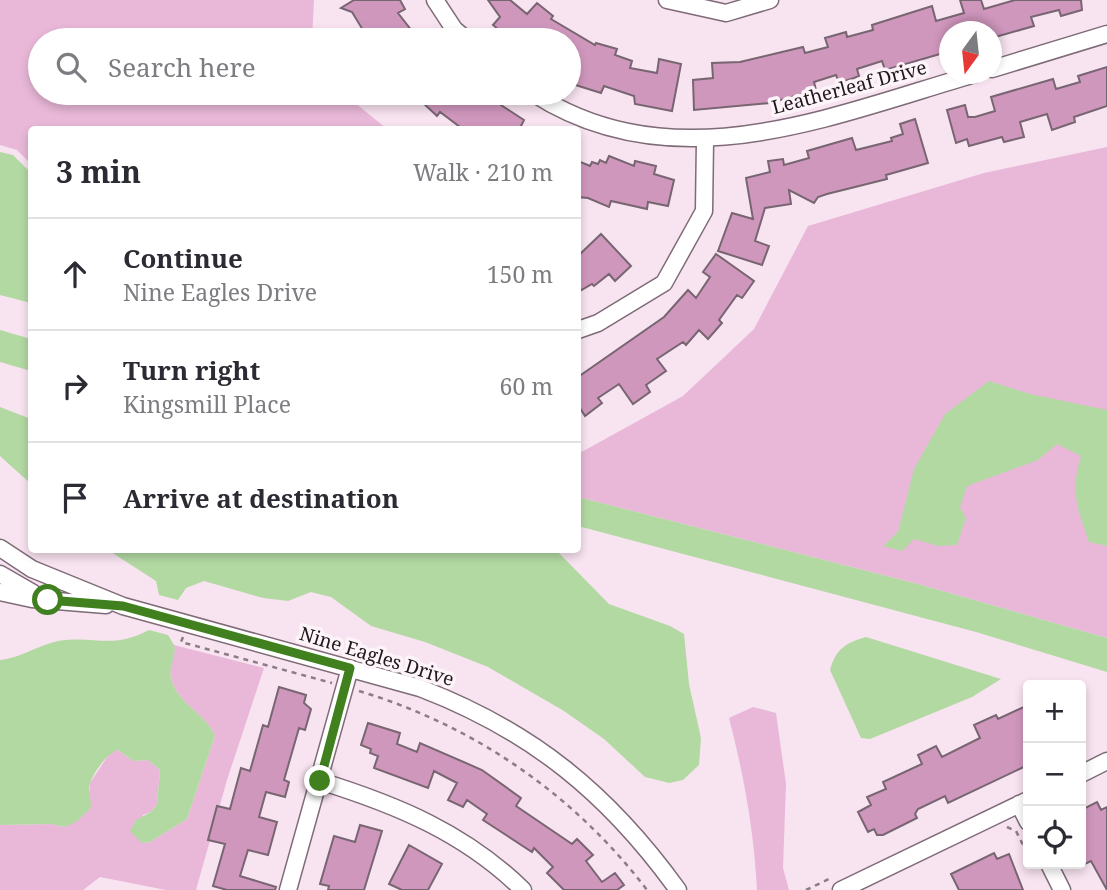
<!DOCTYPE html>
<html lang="en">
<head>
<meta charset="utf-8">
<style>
	body { margin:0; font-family:"Noto Serif",serif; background:#f7f7f7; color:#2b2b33 }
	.controls { position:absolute; right:21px; bottom:21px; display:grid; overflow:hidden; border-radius:7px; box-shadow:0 4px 10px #0003 }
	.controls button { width:63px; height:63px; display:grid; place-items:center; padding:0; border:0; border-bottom:2px solid #e1e1e2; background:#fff; color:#2b2b33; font:35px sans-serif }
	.compass { position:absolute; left:939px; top:21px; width:63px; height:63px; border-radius:50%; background:#fff; box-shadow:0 4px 10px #0003; rotate:195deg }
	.stop { position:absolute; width:21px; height:21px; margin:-16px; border:5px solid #40801f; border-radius:50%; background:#fff }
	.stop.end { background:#40801f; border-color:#fff; box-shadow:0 2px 7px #0008 }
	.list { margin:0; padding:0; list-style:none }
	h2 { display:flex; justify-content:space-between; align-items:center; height:91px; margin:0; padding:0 28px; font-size:30px }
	h2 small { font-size:23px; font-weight:400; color:#7c7c81 }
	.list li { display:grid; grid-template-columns:46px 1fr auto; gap:21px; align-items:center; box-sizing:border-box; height:112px; padding:0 28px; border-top:2px solid #e1e1e2 }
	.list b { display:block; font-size:26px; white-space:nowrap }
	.list p { margin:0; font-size:23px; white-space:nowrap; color:#7c7c81 }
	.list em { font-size:23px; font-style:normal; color:#7c7c81 }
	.icon { flex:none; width:38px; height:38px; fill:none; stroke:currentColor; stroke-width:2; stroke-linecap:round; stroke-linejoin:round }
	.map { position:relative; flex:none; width:1107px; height:890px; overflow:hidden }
	.search { position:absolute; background:#fff; box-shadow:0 4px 10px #0003; left:28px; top:28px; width:553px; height:77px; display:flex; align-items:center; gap:18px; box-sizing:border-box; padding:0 24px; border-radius:38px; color:#7c7c81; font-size:26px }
	.panel { position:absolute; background:#fff; box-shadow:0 4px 10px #0003; left:28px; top:126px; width:553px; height:427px; border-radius:7px }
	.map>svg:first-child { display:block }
	.green { fill:#e9b8d8 }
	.water { fill:#b3d9a3 }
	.building { fill:#d097bd; stroke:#776571; stroke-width:2 }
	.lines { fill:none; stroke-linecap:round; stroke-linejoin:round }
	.minor-casing { stroke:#7e6b77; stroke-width:19 }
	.path { stroke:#8b7d85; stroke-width:2.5; stroke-dasharray:5 5; stroke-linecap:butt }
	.minor { stroke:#fff; stroke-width:16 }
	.route { stroke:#40801f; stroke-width:9 }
	.labels { text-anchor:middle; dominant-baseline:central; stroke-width:7; stroke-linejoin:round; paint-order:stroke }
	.street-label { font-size:19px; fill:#1e171b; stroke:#fdf4fa }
</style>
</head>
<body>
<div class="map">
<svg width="1107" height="890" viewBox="0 0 1107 890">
	<rect width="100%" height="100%" fill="#f8e3f0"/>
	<path class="green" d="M0,0H314L312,40H40V93H343L387,129L32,130L31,164L17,150L0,145Z
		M1107,147V638L918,584L578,497V454L683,396L754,329L808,226L984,173Z
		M174,645L264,668L227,780L196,890H166L100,877L83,890H0V825L52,824L64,827L89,793L90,783L111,751L118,750L133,761L148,760L160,770L157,804L151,812L143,815L139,837L142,843L150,842L187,819L215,736C206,713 177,704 171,678C168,667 176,656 174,645Z
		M753,707L776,713L786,784L783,868L789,890H757C754,831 744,776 729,718Z"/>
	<path class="water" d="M0,152L13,155L31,173V303L0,295Z
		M0,330L31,339V371L0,362Z
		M989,381L1030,394L1107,410V546L1089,542C1077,506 1070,493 1081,456L1057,444L1038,460L967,486L960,507L966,518L957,545L938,546L914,539L902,551L883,546L898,532L914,469L945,414Z
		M0,407L31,419V484L0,456Z
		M578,497L918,584L1107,638V672L976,632L578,526Z
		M108,550L558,552L609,604L670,626L684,634L689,684L701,738L699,765L683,780L669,783L645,777L604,739L564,711L488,667L425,642L371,626L331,597L311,592L288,601L263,598L204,581L186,588L178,600L159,595L156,581Z
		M149,630L168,635L174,645C177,656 168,667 171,678C177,704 206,713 215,736L187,819L150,842L142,843L130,831L136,820L151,812L157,804L160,770L148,760L133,761L118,750C107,752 87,780 89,792C90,799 92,801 90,809L76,822L64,827L52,824L0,825V660C21,658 38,645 58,641C96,635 111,650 149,630Z
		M866,637L1001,679L972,697L870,739L861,738L830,670C836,649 845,643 866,637Z"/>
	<path class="building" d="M354,0H400L405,9L398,13L419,40H369L352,12L341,8Z
		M488,0H510L527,14L537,3L553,16L551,19L595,45L596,43L617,49L615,55L632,61L630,68L657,73L659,59L681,64L672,111L635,104L634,96L604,86L601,93L569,83V40H511L493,25L500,17Z
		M960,0H981L984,9L1015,0H1081L1082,10L1061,16L1059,10L1031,17L1034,26L992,38L991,32H949V51L940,54L885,70L882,61L857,69L859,76L854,78L839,83L836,75L814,82L816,90L770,103L694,110L693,80L713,78L712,63L740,62L803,47L805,53L828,47L825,38L846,32L847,37L873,30L872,25L932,6L936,21L964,13Z
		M1107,67V106L1074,117L1075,122L1052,130L1047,114L1020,122L1024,137L1004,142L1002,137L969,146L967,139L956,143L947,110L965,105L968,117H975L995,111L991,97L1053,79L1056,89L1080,82L1078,76Z
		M430,93H468L482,103L487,96L524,120L519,130H464L440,112L437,116L422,102Z
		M915,119L928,163L886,175L887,179L827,194L818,197L814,203L789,190L791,204L765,208L755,241L769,246L762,265L718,251L732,213L753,219L746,178L770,172L768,161L783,159L784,165L809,158L807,151L852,138L856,150L892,141L891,138L903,134L900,124Z
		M609,156L634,166L635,161L656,166L654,174L674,180L668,206L648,202L647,209L611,201L609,207L588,198L578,197V161L590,166L592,162L598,164L600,160L606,163Z
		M601,234L631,266L615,281L609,274L594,286L592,284L578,292V256Z
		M716,254L754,281L742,298L737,295L719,320L722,323L708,339L699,330L686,345L683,342L657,359L666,371L646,385L650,392L633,404L619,384L598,398L602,403L585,416L578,405V377L664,317L688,290L696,298L710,277L703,272Z
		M279,687L306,695L304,703L311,709L305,730L299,728L284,780L289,782L285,797L266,792L259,817L277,822L268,855L248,850L240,876L276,887L275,890H227L213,886L225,844L208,840L217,806L230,809L241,768L250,771L263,725L268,727Z
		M1028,705V765L948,803L945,796L918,809L915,814L917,818L883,835H877L874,829L868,832L858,812L871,805L867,797L886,789L883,782L922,764L918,755L936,746L942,757L980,738L974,725L996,715L998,719Z
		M368,723L400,733L397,744L417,752L420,743L482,770L521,798L516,806L572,844L577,839L593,855L586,861L602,882L615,873L624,885L617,890H564L547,873L553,867L534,848L532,852L483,820L487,814L467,800L463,807L448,800L457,783L434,771L428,788L374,768L378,756L370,753L371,749L361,745Z
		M1097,802L1101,810L1107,807V890L1091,861L1085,864L1081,855V810Z
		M360,825L382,831L364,890H328L329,886L320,884L334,836L355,842Z
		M409,845L442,864L428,890H402L389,884Z
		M994,853L997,859L1009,854L1023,890H959L951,874Z"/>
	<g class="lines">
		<defs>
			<path id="minor" d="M435,0L454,29L467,40
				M667,0L726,13L770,0
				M992,69L1107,34
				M533,93C673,184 831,116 975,74
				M578,330L598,323L664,283L704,211L705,140
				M0,548L32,569L123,606L420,688C532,731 608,793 678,890
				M0,574L33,593
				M0,592L32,599L106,605
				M1081,774L1107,761
				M320,781C397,805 465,833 523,890
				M1019,804L1028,822
				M1049,864L1062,890
				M288,890L350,668
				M841,890L1028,800"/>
		</defs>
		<use href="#minor" class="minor-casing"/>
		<path class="path" d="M183,637L181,642L332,683
			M359,691C473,725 574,794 647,890
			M1007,827L1016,831L1028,855
			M806,890L831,878"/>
		<use href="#minor" class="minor"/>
	</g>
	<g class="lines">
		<path class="route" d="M48,600L123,606L350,668L320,781"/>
	</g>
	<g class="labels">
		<g class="street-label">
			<text transform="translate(849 87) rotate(-15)">Leatherleaf Drive</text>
			<text transform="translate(377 656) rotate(17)">Nine Eagles Drive</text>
		</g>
	</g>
</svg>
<div class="controls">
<button>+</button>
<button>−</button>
<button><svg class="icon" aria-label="locate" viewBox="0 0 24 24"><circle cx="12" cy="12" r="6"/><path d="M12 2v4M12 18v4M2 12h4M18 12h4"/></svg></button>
</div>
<svg class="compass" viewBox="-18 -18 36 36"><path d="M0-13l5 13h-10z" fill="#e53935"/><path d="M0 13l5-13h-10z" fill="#7c7c81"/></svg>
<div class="stop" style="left:48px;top:600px"></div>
<div class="stop end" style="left:320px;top:781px"></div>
<div class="search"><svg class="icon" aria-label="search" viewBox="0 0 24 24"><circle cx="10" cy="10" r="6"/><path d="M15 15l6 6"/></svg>Search here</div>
<section class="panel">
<h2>3 min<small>Walk · 210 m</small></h2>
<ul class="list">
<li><svg class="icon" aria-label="ahead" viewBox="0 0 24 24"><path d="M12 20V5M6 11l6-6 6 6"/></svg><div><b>Continue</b><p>Nine Eagles Drive</p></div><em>150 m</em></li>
<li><svg class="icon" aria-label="right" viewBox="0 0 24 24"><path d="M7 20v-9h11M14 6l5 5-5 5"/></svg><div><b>Turn right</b><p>Kingsmill Place</p></div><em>60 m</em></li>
<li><svg class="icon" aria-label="arrive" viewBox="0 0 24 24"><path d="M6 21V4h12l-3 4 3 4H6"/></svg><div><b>Arrive at destination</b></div></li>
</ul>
</section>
</div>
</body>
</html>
